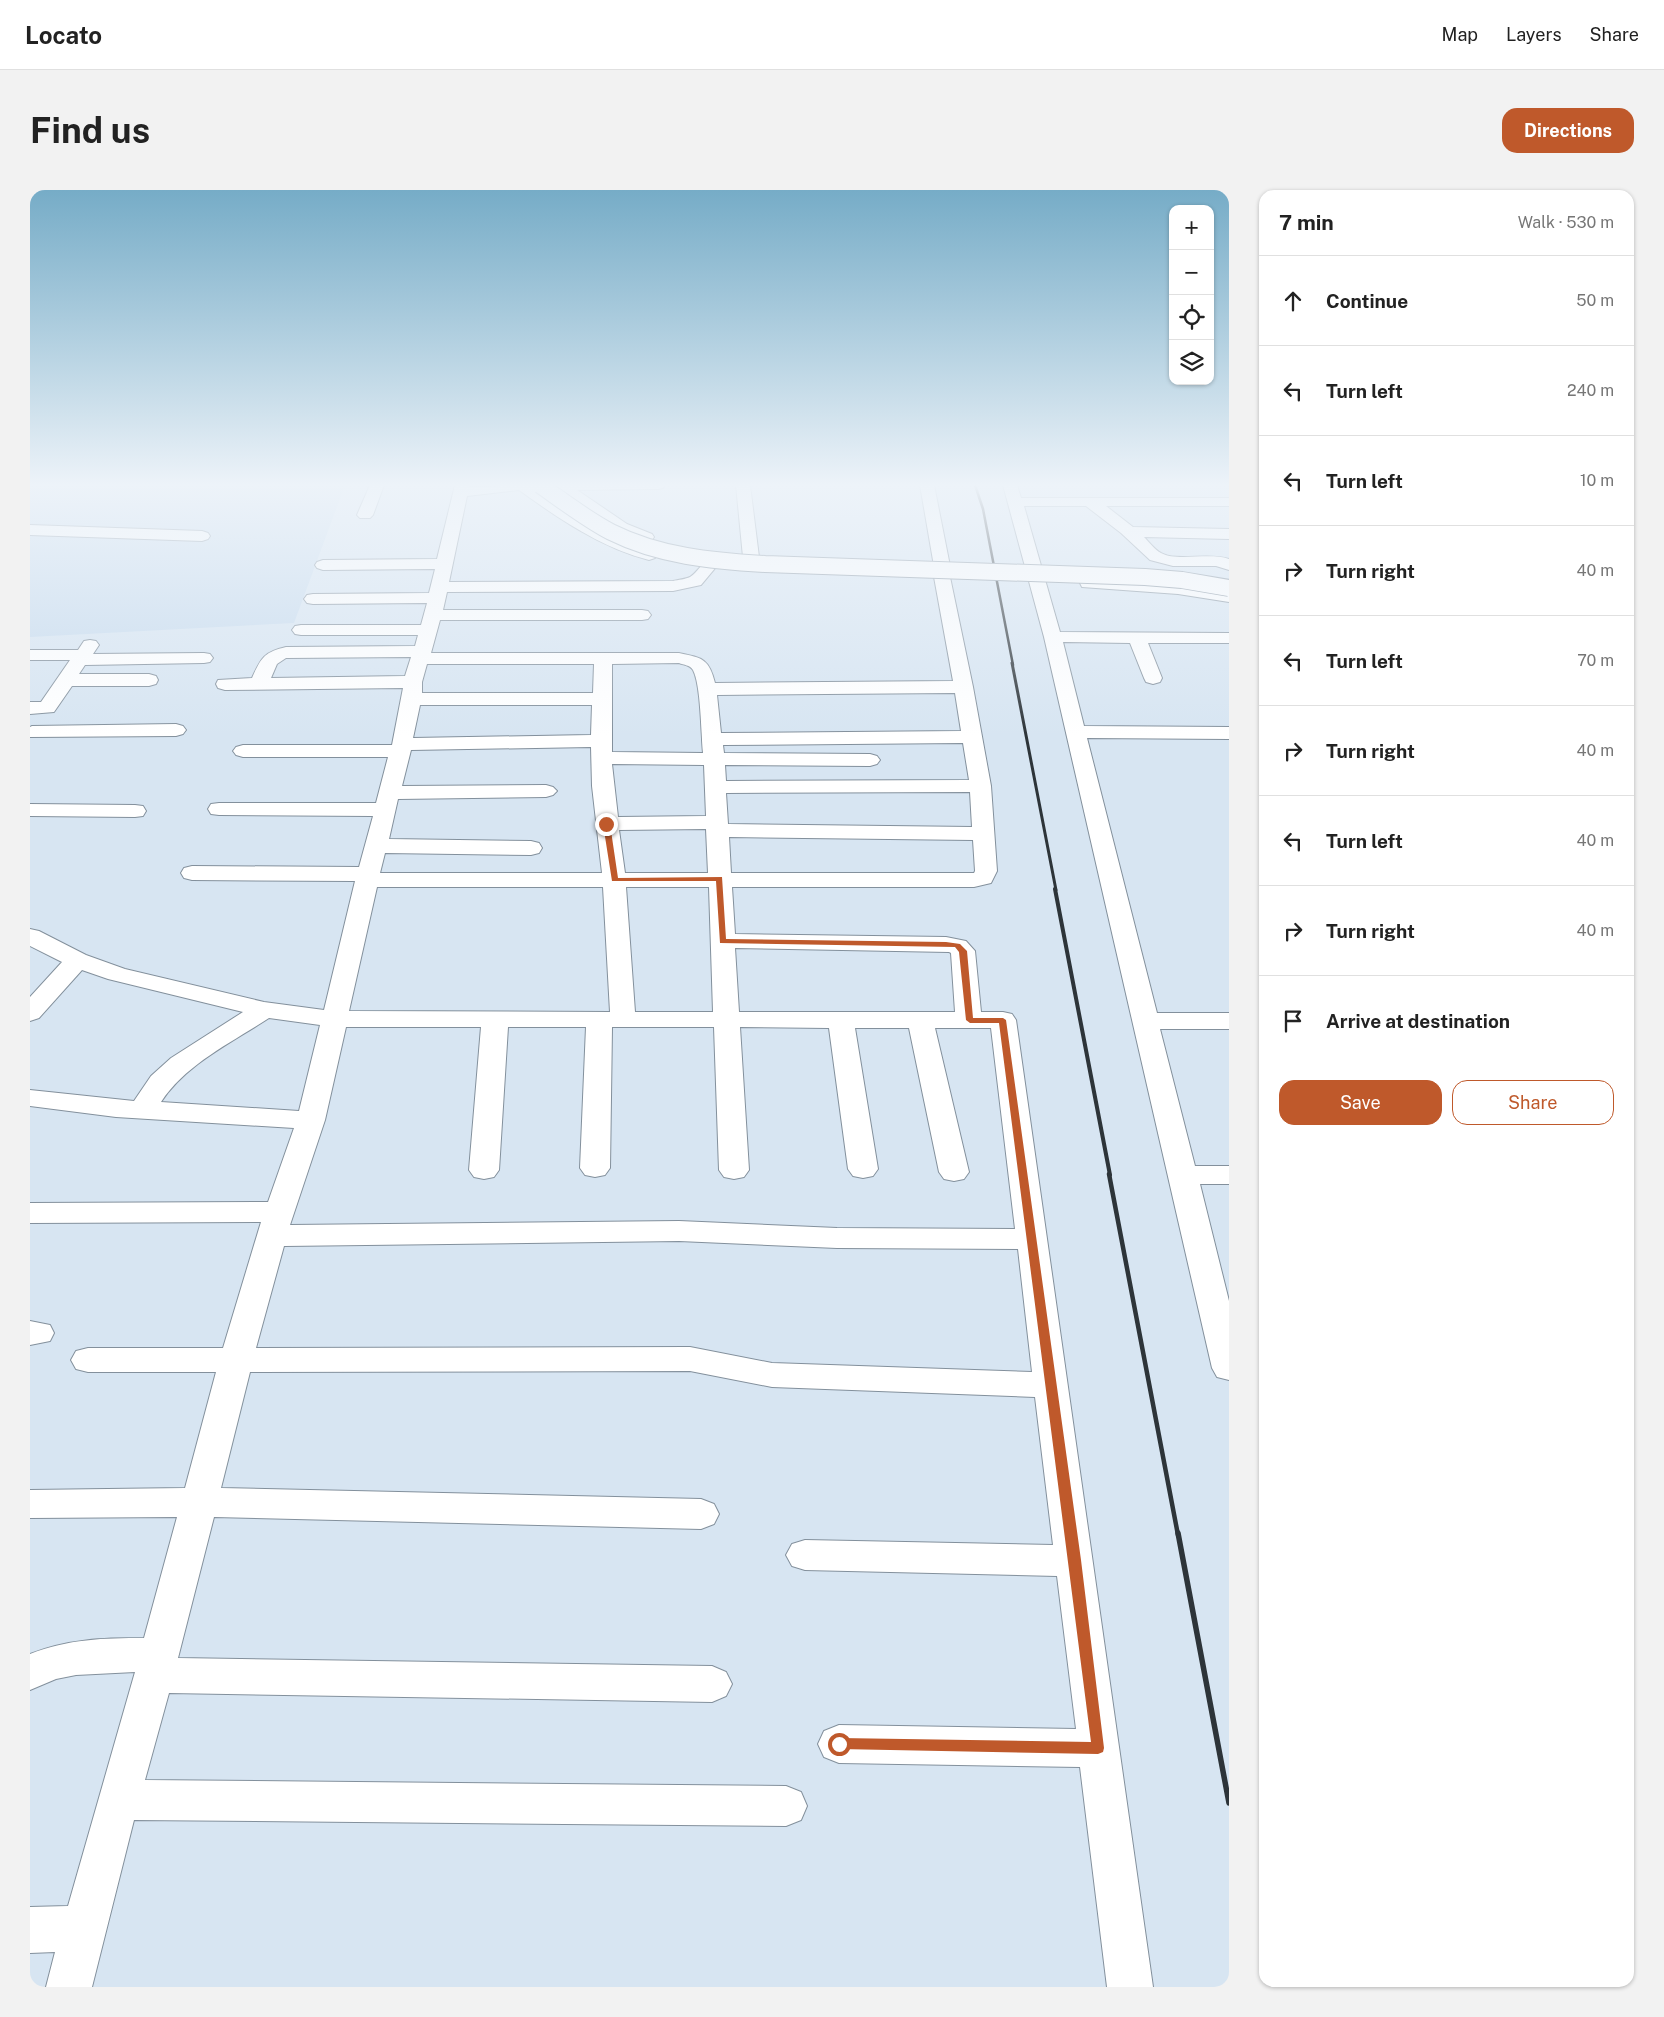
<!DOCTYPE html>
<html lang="en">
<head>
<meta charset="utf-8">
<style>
	body { margin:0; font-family:"Public Sans",sans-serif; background:#f2f2f2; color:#222 }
	.controls { position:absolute; right:15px; top:15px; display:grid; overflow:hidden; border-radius:10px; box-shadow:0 1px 4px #0004 }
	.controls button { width:45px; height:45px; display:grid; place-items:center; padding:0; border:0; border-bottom:1px solid #e0e0e0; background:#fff; color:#222; font:25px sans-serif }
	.stop { position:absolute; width:15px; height:15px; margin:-11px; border:4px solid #bf592b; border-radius:50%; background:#fff }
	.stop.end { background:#bf592b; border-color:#fff; box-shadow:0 1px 5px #0008 }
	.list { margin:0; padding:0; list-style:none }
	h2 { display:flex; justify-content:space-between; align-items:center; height:65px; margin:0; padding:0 20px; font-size:21px }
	h2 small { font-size:16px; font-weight:400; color:#767676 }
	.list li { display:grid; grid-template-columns:32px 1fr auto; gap:15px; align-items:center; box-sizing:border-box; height:90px; padding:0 20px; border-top:1px solid #e0e0e0 }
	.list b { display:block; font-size:19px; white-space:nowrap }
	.list em { font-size:16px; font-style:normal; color:#767676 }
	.actions { display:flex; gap:10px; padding:15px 20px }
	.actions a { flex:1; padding:11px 0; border:1px solid #bf592b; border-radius:15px; text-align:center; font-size:18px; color:#bf592b }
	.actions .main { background:#bf592b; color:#fff }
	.icon { flex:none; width:28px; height:28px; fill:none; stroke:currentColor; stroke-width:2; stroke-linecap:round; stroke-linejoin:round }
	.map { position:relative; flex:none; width:1199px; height:1797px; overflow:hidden; border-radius:15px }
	header { display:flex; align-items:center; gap:30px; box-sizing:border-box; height:70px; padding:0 25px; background:#fff; border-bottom:1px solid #e0e0e0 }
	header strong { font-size:24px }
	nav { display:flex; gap:28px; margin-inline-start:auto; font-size:18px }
	.intro { display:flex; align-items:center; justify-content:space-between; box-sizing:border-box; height:120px; padding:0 30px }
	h1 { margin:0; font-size:35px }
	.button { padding:12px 22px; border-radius:15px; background:#bf592b; color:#fff; font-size:18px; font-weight:700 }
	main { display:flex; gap:30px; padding:0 30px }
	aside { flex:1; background:#fff; border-radius:15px; box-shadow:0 1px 4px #0004 }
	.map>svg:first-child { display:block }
	.built { fill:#c7dbee }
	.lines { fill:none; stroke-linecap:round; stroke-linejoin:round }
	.minor-casing { stroke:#83909c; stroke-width:2 }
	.minor { fill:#fff; fill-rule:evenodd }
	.rail-far4 { stroke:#2d3439; stroke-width:2.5 }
	.rail-far3 { stroke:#2d3439; stroke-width:3 }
	.rail-far2 { stroke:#2d3439; stroke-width:4 }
	.rail-far1 { stroke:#2d3439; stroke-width:4.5 }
	.rail { stroke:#2d3439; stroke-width:5.5 }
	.highway-bridge-casing { stroke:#83909c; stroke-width:18; stroke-linecap:butt }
	.highway-bridge { stroke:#fff; stroke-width:16 }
	.route { fill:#bf592b }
</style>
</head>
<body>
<header>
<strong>Locato</strong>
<nav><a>Map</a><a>Layers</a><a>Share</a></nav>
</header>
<div class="intro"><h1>Find us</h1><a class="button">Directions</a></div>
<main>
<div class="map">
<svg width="1199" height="1797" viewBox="0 0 1199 1797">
	<rect width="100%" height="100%" fill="#d7e5f2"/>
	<path class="built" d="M0,295H315L264,433L0,447Z"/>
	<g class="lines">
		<defs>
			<path id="minor" d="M340,295H354L343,325L340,328H330L327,325Z
				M425,295H439V297L501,295L558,332L590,348L625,362L627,365L625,368L619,370C571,358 528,328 489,300L437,306L419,392L643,391C648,390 656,389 660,387C670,381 670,370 684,374L686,377L671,395L643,401L417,402L413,420H612L618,421L621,425L618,429L612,430H410L401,463H649C673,468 679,469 685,493L923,491L904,387L906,383H918L920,387L943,497L961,596L967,681L961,693L944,697H702L705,744L916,747L936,751L945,761L951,822H973L982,824L986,830L1123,1797H1077L1050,1577L809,1573L794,1567L788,1554L794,1541L809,1535L1046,1539L1027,1386L775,1380L762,1376L756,1365L762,1354L775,1350L1023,1355L1005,1207L742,1197L660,1181L220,1182L191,1298L671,1309L684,1314L689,1324L684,1334L671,1339L184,1327L148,1468L682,1476L696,1482L702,1494L696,1506L682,1512L139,1503L115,1590L756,1596L771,1602L777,1616L771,1630L756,1636L104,1630L62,1797H16L25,1762L0,1763V1717L38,1716L105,1482L46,1485L26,1489L0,1500V1464C38,1449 74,1448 114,1448L147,1327L0,1328V1300L155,1298L186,1182H58L46,1179L41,1170L46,1161L58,1158H193L231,1032L0,1033V1013L238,1012L264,938L86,927L0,916V900L104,911L121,886L141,868L213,822L78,789L52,780L9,828L0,831V807L32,772L0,756V739L9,741L56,765L95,779L234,812L294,820L325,691L162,690L154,688L151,683L154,678L162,676L329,677L343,626L189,625L181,624L178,619L181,614L189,613H346L358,567H213L206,565L203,561L206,557L213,555H362L373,498L195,500L188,498L186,494L188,490L222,488C231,468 234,462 256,457L385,456L388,445H271L265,444L262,440L265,436L271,435H391L397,413L283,414L277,413L274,409L277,405L283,404L399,403L405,379L293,380L287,378L285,375L287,372L293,370L407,369ZM381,467L375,486L241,488L247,474L256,468ZM649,473C654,475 660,475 663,480C671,495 671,543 673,563L582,562V474ZM397,474H564L563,503H392V492ZM925,503L931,541L691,543L687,505ZM390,515H562L561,545L383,548ZM933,553L939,590L696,591L695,575L840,576L847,574L850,570L847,566L840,564L694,563L693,555ZM561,557L562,596L572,683H350L355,663L501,665L509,663L512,658L509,653L501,651L359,649L368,609L516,607L523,605L527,601L523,597L516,595L372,596L381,560ZM582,574L674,575L676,626L588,627ZM940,602L942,637L698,634L696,603ZM676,639L678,683H595L589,640ZM699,647L943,650L945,681L944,683H701ZM347,697H573L580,822L319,821ZM596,697H679L683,822H605ZM705,758L919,762L921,763L925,822H709ZM239,828L290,835L269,921L131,912C156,874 201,853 239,828ZM316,837H451L439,980L444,987L454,989L464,987L469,980L478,837H556L550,978L555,985L565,987L575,985L580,978L582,837H684L689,980L694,987L704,989L714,987L719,980L710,837L799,838L818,979L823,986L833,988L843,986L848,979L825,838H879L909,982L914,989L924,991L934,989L939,982L905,838H961L985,1039L807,1038L649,1031L260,1035L295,930ZM649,1051L807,1058L988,1059L1002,1182L742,1173L660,1157L226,1158L254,1056Z
				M522,295H635L633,298L628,299L547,300L597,334L622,344L624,347L622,350C600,356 543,311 524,298Z
				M706,295H720L729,367L727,370H715L713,367Z
				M890,295H904L920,376L918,379H906L904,376Z
				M973,295H987L991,308H1199V316H1076L1103,337L1199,339V349L1114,347C1119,352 1125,360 1131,363C1147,372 1179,362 1199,369V380L1186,376H1143L1120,370L1091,343L1056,316H994L1030,442L1199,443V453H1118L1132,488L1130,492L1123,494L1116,492L1114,488L1100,453L1033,452L1054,536L1199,537V549L1057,548L1127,823H1199V839H1130L1165,976H1199V994H1170L1199,1111V1190L1187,1187L1182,1178L1014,447Z
				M0,335L172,341L178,343L180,346L178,349L172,351L0,345Z
				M1058,388L1148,394L1199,402V412L1148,404L1052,397L1050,393L1052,389Z
				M60,450L66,451L69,455L63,464L174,463L180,464L183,468L180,472L174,473L55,475L49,484H119L126,486L128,490L126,494L119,496H42L24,522L0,524V512H11L40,470H0V460H48L54,451Z
				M146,534L153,536L156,540L153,544L146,546L0,547V537L2,536Z
				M0,614L105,615L113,616L116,621L113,626L105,627L0,626Z
				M0,1131L20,1135L24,1143L20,1151L0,1155Z"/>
		</defs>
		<use href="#minor" class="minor-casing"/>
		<use href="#minor" class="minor"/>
		<path class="rail-far4" d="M945,295L953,319L983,475"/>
		<path class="rail-far3" d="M982,473L1026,700"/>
		<path class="rail-far2" d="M1025,699L1080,985"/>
		<path class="rail-far1" d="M1079,984L1148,1345"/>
		<path class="rail" d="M1148,1343L1199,1613"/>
		<defs>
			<path id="highway-bridge" d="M510,295C533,311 556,329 581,342C629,366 682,371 735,374L1115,387L1152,390L1199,398"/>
		</defs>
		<use href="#highway-bridge" class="highway-bridge-casing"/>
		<use href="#highway-bridge" class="highway-bridge"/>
	</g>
	<linearGradient id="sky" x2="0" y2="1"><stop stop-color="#76acc7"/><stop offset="0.54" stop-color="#edf3f9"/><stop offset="1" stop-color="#edf3f9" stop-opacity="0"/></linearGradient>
	<rect width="1199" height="546" fill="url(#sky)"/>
	<path class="route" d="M576,632L580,634L588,688L692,687L696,749L916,752L930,754L937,761L943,828H973L976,830L1051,1370L1074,1558L1073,1562L1068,1564L809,1559L805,1558L803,1554L805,1550L809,1548L1061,1552L969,833H940L936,830L929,762L925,757L690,753L686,691H582L573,634Z"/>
</svg>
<div class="controls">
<button>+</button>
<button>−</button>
<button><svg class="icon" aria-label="locate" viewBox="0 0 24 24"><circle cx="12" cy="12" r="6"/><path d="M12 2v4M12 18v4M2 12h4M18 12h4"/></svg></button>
<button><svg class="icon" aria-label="layers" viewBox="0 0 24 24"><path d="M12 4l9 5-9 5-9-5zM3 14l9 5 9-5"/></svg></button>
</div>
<div class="stop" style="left:809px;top:1554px"></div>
<div class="stop end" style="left:576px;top:634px"></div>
</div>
<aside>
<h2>7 min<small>Walk · 530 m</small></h2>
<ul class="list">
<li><svg class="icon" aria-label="ahead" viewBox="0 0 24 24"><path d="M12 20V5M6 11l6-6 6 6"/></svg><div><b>Continue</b></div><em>50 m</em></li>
<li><svg class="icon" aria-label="left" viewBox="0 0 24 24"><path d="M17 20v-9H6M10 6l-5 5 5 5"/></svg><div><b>Turn left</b></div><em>240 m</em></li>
<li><svg class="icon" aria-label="left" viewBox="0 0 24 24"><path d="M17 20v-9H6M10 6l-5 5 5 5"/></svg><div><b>Turn left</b></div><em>10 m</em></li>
<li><svg class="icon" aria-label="right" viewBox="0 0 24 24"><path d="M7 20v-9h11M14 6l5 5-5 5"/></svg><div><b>Turn right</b></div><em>40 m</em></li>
<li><svg class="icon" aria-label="left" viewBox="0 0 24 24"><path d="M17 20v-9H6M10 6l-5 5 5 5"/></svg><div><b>Turn left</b></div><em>70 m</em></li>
<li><svg class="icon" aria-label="right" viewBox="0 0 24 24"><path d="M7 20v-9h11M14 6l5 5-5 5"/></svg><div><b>Turn right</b></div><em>40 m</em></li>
<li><svg class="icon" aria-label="left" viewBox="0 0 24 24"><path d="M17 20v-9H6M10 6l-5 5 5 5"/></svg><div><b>Turn left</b></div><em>40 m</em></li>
<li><svg class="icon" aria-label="right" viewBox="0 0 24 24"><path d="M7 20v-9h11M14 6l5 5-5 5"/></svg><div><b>Turn right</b></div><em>40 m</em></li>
<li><svg class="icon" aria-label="arrive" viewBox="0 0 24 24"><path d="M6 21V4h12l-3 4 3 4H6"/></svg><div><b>Arrive at destination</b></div></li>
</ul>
<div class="actions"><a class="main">Save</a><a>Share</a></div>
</aside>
</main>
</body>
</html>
